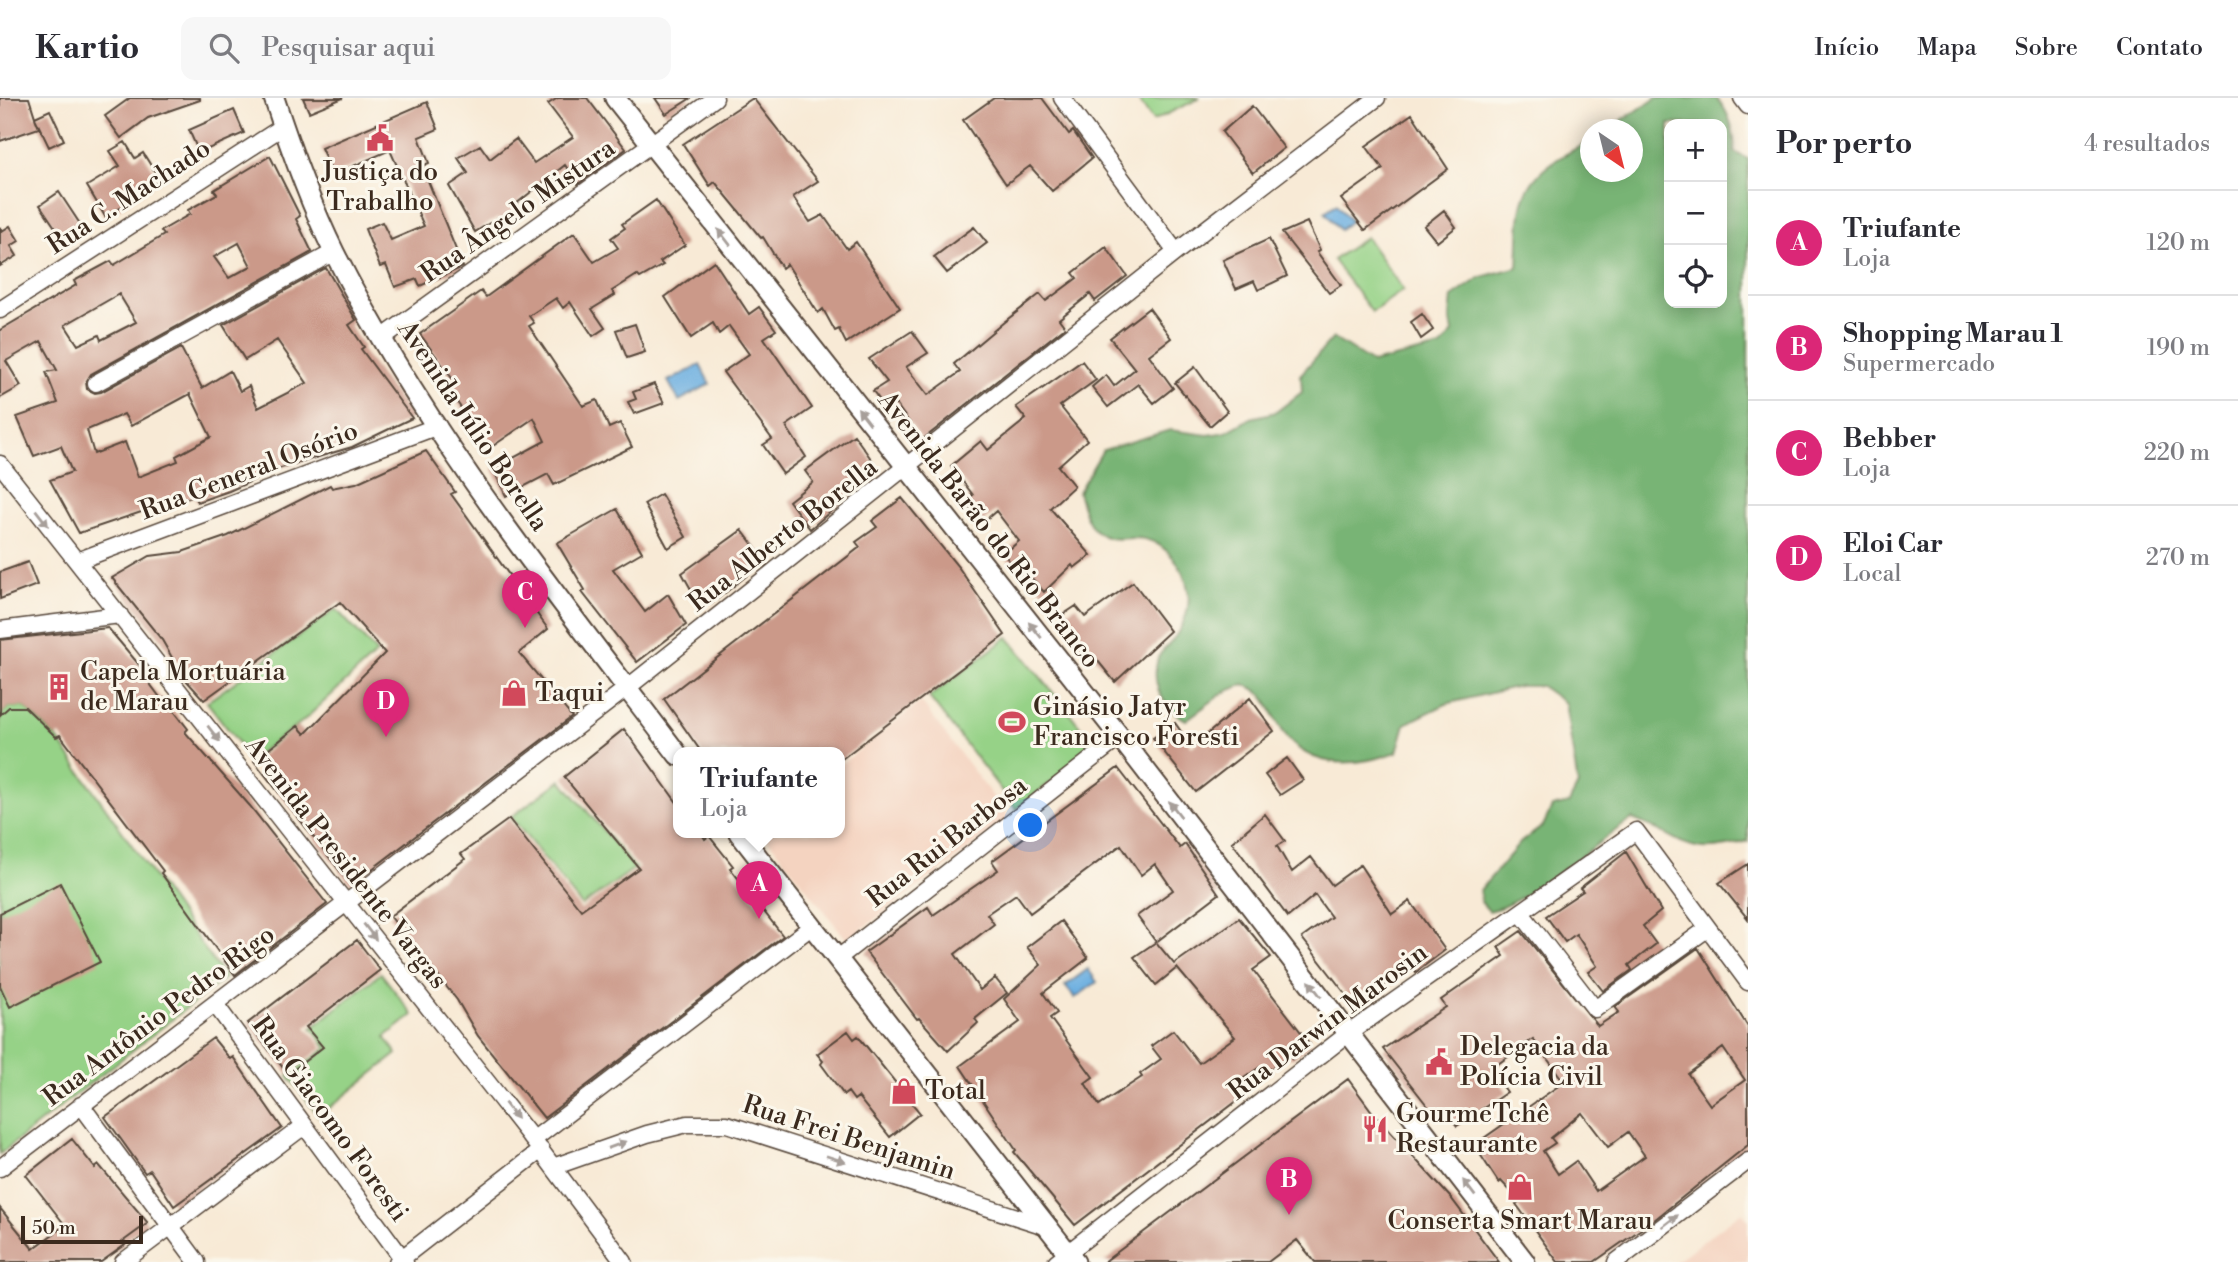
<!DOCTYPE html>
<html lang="pt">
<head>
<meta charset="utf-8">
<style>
	body { margin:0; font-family:"Libre Bodoni",serif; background:#f7f7f7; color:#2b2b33 }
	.controls { position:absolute; right:21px; top:21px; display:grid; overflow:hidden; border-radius:14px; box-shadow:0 4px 18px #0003 }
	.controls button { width:63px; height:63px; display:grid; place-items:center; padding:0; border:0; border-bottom:2px solid #e1e1e2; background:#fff; color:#2b2b33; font:35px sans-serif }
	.compass { position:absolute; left:1580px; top:21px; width:63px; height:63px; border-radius:50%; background:#fff; box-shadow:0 4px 18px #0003; rotate:145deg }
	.scale { position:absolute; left:21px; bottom:18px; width:122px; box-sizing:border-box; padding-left:7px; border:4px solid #3b2a1e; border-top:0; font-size:19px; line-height:24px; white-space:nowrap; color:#3b2a1e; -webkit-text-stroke:5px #fbf7ec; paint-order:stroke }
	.you { position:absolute; left:1031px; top:728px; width:24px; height:24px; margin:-18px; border:5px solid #fff; border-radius:50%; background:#1a73e8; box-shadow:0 0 0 10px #1a73e833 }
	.badge { display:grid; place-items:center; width:46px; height:46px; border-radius:50%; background:#db2777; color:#fff; font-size:23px; font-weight:700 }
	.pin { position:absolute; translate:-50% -58px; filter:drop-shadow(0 2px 4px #0008) }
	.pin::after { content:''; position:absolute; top:37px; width:24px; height:21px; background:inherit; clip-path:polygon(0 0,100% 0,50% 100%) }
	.popup { position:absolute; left:673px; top:649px; width:172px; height:91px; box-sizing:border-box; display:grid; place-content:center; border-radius:14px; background:#fff; filter:drop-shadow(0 2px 5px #0005); font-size:23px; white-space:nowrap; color:#7c7c81 }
	.popup b { font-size:26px; color:#2b2b33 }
	.popup::after { content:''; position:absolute; left:50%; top:100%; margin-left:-14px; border:14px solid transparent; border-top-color:#fff }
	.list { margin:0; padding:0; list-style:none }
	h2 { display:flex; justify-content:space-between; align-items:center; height:91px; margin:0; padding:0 28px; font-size:30px }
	h2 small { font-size:23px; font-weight:400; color:#7c7c81 }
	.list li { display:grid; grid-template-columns:46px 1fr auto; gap:21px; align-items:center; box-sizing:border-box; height:105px; padding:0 28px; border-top:2px solid #e1e1e2 }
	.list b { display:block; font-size:26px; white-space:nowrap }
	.list p { margin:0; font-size:23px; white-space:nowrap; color:#7c7c81 }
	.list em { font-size:23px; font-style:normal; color:#7c7c81 }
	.icon { flex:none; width:38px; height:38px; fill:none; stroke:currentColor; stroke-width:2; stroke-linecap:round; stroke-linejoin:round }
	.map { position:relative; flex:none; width:1748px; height:1164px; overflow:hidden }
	header { display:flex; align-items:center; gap:42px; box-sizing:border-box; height:98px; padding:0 35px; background:#fff; border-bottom:2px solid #e1e1e2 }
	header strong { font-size:33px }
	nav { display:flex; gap:38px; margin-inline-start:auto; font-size:24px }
	.search { width:490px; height:63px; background:#f7f7f7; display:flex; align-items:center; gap:18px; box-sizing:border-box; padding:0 24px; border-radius:14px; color:#7c7c81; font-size:26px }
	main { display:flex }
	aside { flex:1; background:#fff }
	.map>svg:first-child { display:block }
	.built { fill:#f4d3c0 }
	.green { fill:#96d287; stroke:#687e52; stroke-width:2 }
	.forest { fill:#78b474; stroke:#5a6f49; stroke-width:2; fill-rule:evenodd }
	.water { fill:#6baee0; stroke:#536c7f; stroke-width:2 }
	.building { fill:#cb9989; fill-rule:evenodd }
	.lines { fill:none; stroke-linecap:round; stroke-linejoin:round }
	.minor-casing { stroke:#57473a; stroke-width:19 }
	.major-casing { stroke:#57473a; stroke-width:23 }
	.minor { stroke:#fff; stroke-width:16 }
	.major { stroke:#fff; stroke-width:19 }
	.oneway { fill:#a79f9a }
	.labels { text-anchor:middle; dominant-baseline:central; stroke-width:6; stroke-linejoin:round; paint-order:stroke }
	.poi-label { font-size:26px; fill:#3b2a1e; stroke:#fbf7ec; text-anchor:start }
	.street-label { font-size:26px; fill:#3b2a1e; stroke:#fbf7ec }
</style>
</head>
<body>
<header>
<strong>Kartio</strong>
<div class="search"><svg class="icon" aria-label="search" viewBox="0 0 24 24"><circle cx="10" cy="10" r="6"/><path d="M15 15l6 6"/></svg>Pesquisar aqui</div>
<nav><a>Início</a><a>Mapa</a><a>Sobre</a><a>Contato</a></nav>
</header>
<main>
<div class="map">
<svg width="1748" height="1164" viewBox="0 0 1748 1164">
	<rect width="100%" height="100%" fill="#fbf7ec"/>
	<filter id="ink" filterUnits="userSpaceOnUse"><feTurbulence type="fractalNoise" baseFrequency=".0143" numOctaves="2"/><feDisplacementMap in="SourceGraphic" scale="14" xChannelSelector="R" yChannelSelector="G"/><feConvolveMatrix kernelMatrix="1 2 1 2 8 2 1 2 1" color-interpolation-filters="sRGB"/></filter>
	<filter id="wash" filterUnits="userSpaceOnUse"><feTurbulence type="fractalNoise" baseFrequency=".00686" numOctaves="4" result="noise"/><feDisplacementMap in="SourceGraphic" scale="28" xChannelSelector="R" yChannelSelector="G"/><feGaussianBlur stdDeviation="1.57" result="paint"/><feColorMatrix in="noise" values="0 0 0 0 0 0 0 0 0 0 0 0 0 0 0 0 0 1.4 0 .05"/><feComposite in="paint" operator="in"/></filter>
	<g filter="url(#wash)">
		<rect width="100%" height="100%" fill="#f8ead6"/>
		<path class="built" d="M921,604L1010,721L847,842L763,735H840V667Z
			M1742,1114L1748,1122V1164H1675Z"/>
		<path class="green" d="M1137,0H1200L1153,23Z
			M1366,139L1403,192L1372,214L1333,162Z
			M336,511L377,555L303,623L251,661L207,604Z
			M1008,539L1097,649L1016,711L929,599Z
			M9,609H25L56,639L225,880L0,1056V617Z
			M561,682L635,770L582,808L511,719Z
			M381,875L413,917L385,939L397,956L319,1018L288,978L327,950L312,930Z"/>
		<path class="forest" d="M1657,0H1716C1729,13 1736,36 1734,54L1748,61V743C1684,762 1686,740 1632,721C1595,745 1528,805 1489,813L1481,804L1480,792L1521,744L1543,728L1552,709L1569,705L1578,687L1565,605L1541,588H1519L1446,606L1405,626L1397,654C1353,670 1303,673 1278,625C1266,603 1269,597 1244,586L1223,595L1186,622C1163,610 1150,586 1158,560C1160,554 1168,548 1172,543C1185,526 1193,505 1186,483C1179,462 1161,441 1137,440C1122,440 1108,444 1096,433C1086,424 1082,407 1078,394L1103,352L1170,332L1208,337L1226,334L1251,320L1276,314L1302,294L1301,276L1333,240L1372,265L1441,249L1453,234L1450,218L1452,199L1481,179L1518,169C1521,129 1513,95 1548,68C1560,58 1577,51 1590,42V74H1632V32L1607,31ZM1669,26H1722V205H1669Z"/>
		<path class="water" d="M1336,106L1351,123L1340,132L1325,114Z
			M700,267L710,286L679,303L668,283Z
			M1088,871L1097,884L1075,900L1065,888Z"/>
		<g id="blocks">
			<path class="building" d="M0,0H29L35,19L50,12L64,42L49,49L35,20L39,30L0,43Z
				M130,0H200V2L148,20L121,40L105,18Z
				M303,0H343L309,14Z
				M558,0H587L626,51L578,86L565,67L516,106L521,115L501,126L498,120L475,134L449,88L468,75L458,60L480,47L490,61L516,41L534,65L573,39L548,6Z
				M655,0H691L666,16Z
				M753,0L818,83L793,99L810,124L823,117L847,151L856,144L900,210L846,245L839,231L835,233L823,211L818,215L787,166L782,170L763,139L761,140L715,84L710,88L683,46Z
				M994,0H1042L1069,36L1073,33L1092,60L1052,93L1030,68L1006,86L963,22Z
				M427,4L438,31L419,39L429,65L422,68L463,169L420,188L417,181L395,189L386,167L380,169L365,131L382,124L391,142L424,128L390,52L333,77L321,50Z
				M1252,8L1284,50L1253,75L1222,34Z
				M234,12L244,35L199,55L189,32Z
				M1412,16L1448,71L1365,132L1341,101L1383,71L1366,48Z
				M125,44L135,60L143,55L160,82L106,120L87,88L120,68L110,53Z
				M270,58L300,118L296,121L312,154L91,276L86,284L87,291L95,295L101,294L181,250L202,290L230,273L240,293L249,288L258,310L307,285L277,242L245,262L223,227L326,170L356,222L349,227L364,249L361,251L412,320L352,349L281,370L229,393L197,404L194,398L169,407L168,405L79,435L50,382L72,374L61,348L34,358L17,319L58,305L46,274L57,272L41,243L6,263L21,288L0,300V232L76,187L74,183L111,163L114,167L164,137L161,133L190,116L188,112L217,96L214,92ZM239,145L251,168L229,180L214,159ZM119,196L136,224L101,242L99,237L78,247L65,227ZM190,296L211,339L176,358L178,363L138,379L125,344L94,356L87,332L124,316L131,328Z
				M59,94L86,135L67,147L40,107Z
				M656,102L685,147L660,164L663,167L640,180L637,177L612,193L615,197L592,211L605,230L593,238L570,204L563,210L556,200L529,218L534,225L529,228L583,308L597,302L609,330L620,325L632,349L554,387L548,376L506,398L493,371L545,343L534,320L490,350L446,289L454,283L420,236L481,193L486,199L574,135L594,164L618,150L611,140L625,130L622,126Z
				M1444,112L1456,129L1437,144L1424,128Z
				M1307,124L1320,152L1317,154L1341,187L1329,195L1282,135Z
				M10,128L19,143L11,148L17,158L0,168V129L2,133Z
				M974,129L987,145L947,175L934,159Z
				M1269,141L1287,178L1258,192L1254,183L1236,191L1223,162Z
				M1106,149L1127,178L1095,203L1090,196L1059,221L1065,229L922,342L896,306L887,312L873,293L887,284L869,261L912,233L928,255L906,269L928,297L960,274L954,266L1004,224L1040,196L1046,203L1077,180L1073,175Z
				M714,163L749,216L759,209L776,232L764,240L812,310L786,328L806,359L783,376L763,347L772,341L723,274L749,256L729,228L719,236L713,225L691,240L665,199Z
				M1149,210L1171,240L1149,257L1173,290L1154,305L1138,286L1108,309L1092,289L1106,277L1114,288L1135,271L1110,240Z
				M1422,216L1433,232L1421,241L1411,224Z
				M635,226L645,254L627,260L616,232Z
				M1082,263L1096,282L1060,308L1087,342L1058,368L1074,388L1050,410L1091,457L1074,470L1072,467L1044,494L1028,476L1023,481L1004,456L1019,443L996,413L981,426L965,403L973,397L951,368L981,343L988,352L1026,321L1016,309Z
				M1195,269L1227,313L1210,328L1175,285Z
				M654,286L664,305L634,316L628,304L636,301L633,294Z
				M854,337L879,372L810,431L789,403L813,384L805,373Z
				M426,353L455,394L451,396L548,531L519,555L572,619L351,787L254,663L298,628L305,636L385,555L340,504L204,602L176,571L178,570L162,542L112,480L150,458L182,454L228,438L330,387L332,390L356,385Z
				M661,396L686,439L668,450L644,406Z
				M902,400L959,470L1005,537L839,663V655H702L664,601L860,449L856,444L877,429L872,423Z
				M617,411L642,454L613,471L645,514L668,496L686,527L637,564L582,494L585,492L557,445Z
				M742,432L765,463L711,506L704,497L697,502L682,475Z
				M28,464L37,487L0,501V474Z
				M1133,484L1170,533L1115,584L1093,557L1089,560L1061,518L1076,508L1085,519Z
				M108,530L141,569L139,571L162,602L164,600L188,631L185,634L250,708L327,806L235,877L161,775L163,773L60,637L56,639L25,609H9L0,617V542Z
				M1250,600L1274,633L1196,694L1153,640L1175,625L1192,649Z
				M624,631L678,706V735H701L705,741L709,738L733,768L730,770L783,838L544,1020L478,938L457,902L390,818L465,761L461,756L509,721L581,812L639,770L564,679Z
				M1287,660L1303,682L1280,697L1265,677Z
				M1118,670L1180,750L1185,746L1219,796L1156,844L1137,818L1173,792L1155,766L1141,777L1121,747L1030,815L1016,796L987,816L994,826L955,856L980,892L995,880L1007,895L975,921L978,925L948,953L919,920L917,921L866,854L928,809L933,817L998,772L992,763Z
				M1265,716L1285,743L1277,748L1292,774L1311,759L1332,787L1360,767L1392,816L1410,803L1445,852L1416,874L1412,868L1355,908L1302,840L1331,819L1315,797L1288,819L1232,744Z
				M1626,754L1661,813L1643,828L1656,846L1629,867L1632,872L1603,893L1588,874L1597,868L1576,836L1565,844L1546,818L1583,793L1580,790Z
				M1748,766V821L1719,785Z
				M60,785L100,864L10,909L0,888V815Z
				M1239,820L1271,859L1253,872L1310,946L1292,961L1290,958L1264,975L1260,969L1237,985L1246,996L1075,1127L1014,1054L1016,1052L960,968L1020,924L1004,901L1041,867L1027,849L1061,823L1088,860L1043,895L1057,915L1050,920L1093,979L1085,985L1099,1007L1142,979L1140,976L1161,961L1151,948L1173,932L1199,965L1235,939L1177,870L1156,887L1134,859L1156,844L1174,866Z
				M1521,833L1598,928L1619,914L1615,909L1698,850L1748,929V1047L1654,1122L1594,1164H1558L1516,1106L1520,1103L1501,1083L1499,1085L1474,1047L1564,984L1533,941L1491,971L1507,994L1457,1028L1446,1014L1437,1020L1383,951L1446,909L1441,902L1504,858L1498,849ZM1723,950L1745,982L1710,1007L1688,976ZM1582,1015L1608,1049L1628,1034L1645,1058L1596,1093L1576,1063L1558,1076L1543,1053L1555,1045L1551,1040Z
				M357,842L380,872L306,929L323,949L288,976L248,925Z
				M848,933L854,941L858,938L920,1015L890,1039L858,999L854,1002L848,994L844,997L821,966L823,963L817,956Z
				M213,940L230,961L233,959L282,1030L174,1108L150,1072L145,1075L105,1019Z
				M1348,981L1373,1015L1451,1100L1499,1164H1315L1297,1142L1268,1164H1104Z
				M72,1041L95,1070L99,1067L148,1125L122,1144L125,1147L101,1164H0V1110L33,1151L65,1127L26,1077Z"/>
		</g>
	</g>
	<g filter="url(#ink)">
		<use href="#blocks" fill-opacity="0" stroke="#57473a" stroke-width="2"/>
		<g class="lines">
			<defs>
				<path id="minor" d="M1062,0L1176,154
					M1742,0L1748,8
					M0,212L284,28
					M382,240L715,0
					M96,285L334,154
					M0,366L533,1042L624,1164
					M77,463L438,328
					M0,532L120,517
					M1521,815L1595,911L1707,831
					M837,861L1120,639
					M215,906L405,1164
					M81,1007L197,1164
					M533,1042L811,829
					M553,1069L647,1036L687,1026H727L1048,1129
					M0,1070L627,590L1176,154L1377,0
					M123,1164L304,1028
					M397,1164L541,1052
					M1056,1164L1349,935L1636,733L1748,884
					M1616,1164L1748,1063"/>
				<path id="major" d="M274,0C291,52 310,105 334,154C425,335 556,496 678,657
					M615,0L1120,639L1525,1164
					M739,735L1075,1164"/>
			</defs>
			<use href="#minor" class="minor-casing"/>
			<use href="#major" class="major-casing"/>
			<use href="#minor" class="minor"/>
			<use href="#major" class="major"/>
		</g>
		<defs><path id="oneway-solid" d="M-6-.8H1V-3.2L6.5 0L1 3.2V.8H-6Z" transform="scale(1.75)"/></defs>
		<g class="oneway">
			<use href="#oneway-solid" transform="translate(724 139) rotate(-128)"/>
			<use href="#oneway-solid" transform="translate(864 318) rotate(-128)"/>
			<use href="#oneway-solid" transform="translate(42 420) rotate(52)"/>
			<use href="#oneway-solid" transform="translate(1035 532) rotate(-129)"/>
			<use href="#oneway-solid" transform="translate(214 636) rotate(52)"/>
			<use href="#oneway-solid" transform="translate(1175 711) rotate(-128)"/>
			<use href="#oneway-solid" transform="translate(370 834) rotate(52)"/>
			<use href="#oneway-solid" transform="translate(1315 891) rotate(-128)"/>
			<use href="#oneway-solid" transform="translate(511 1013) rotate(52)"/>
			<use href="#oneway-solid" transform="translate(617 1047) rotate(-20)"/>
			<use href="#oneway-solid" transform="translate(836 1061) rotate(18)"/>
			<use href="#oneway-solid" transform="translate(1469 1090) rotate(-127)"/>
			<use href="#oneway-solid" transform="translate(1670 1123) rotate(-37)"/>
		</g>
	</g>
	<defs>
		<symbol id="civic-bare" viewBox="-9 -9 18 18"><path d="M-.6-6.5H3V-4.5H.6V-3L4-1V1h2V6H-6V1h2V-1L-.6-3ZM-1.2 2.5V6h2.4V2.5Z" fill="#d1495b" stroke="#fbf7ec" stroke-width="2.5" paint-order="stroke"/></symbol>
		<symbol id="building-bare" viewBox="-9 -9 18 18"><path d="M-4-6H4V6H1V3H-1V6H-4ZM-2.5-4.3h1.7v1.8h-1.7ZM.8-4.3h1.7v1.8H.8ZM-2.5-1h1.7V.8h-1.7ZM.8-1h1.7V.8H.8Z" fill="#d1495b" stroke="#fbf7ec" stroke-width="2.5" paint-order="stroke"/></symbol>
		<symbol id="shop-bare" viewBox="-9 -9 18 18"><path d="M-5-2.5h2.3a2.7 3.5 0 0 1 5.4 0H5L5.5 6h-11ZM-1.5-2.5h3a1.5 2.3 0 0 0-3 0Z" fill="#d1495b" stroke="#fbf7ec" stroke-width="2.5" paint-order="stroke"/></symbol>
		<symbol id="stadium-bare" viewBox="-9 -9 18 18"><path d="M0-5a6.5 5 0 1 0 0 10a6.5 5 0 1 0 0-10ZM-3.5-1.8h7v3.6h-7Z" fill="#d1495b" stroke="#fbf7ec" stroke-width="2.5" paint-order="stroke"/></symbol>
		<symbol id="restaurant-bare" viewBox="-9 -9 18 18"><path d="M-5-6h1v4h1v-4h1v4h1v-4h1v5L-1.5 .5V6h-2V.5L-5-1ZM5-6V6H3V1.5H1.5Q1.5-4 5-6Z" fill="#d1495b" stroke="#fbf7ec" stroke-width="2.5" paint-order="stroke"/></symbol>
	</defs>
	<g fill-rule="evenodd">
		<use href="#civic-bare" x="361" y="21" width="38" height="38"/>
		<use href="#building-bare" x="40" y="570" width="38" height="38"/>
		<use href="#shop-bare" x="495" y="576" width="38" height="38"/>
		<use href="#stadium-bare" x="993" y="605" width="38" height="38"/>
		<use href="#civic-bare" x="1420" y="945" width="38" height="38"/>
		<use href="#shop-bare" x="885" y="974" width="38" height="38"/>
		<use href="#restaurant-bare" x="1356" y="1012" width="38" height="38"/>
		<use href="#shop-bare" x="1501" y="1070" width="38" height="38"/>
	</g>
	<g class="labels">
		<g class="poi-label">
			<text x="380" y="74" text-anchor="middle">Justiça do<tspan x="380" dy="30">Trabalho</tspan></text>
			<text x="80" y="574">Capela Mortuária<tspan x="80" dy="30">de Marau</tspan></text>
			<text x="535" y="595">Taqui</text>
			<text x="1033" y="609">Ginásio Jatyr<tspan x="1033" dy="30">Francisco Foresti</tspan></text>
			<text x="1460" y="949">Delegacia da<tspan x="1460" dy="30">Polícia Civil</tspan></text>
			<text x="925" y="993">Total</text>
			<text x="1396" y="1016">GourmeTchê<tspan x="1396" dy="30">Restaurante</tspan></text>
			<text x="1520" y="1123" text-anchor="middle">Conserta Smart Marau</text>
		</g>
		<g class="street-label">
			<text transform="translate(129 99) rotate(-33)">Rua C. Machado</text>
			<text transform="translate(518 113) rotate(-35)">Rua Ângelo Mistura</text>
			<text transform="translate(473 328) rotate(56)">Avenida Júlio Borella</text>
			<text transform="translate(249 373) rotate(-21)">Rua General Osório</text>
			<text transform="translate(989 432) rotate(52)">Avenida Barão do Rio Branco</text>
			<text transform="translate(783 437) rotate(-38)">Rua Alberto Borella</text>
			<text transform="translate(947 744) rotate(-38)">Rua Rui Barbosa</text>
			<text transform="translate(346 765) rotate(52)">Avenida Presidente Vargas</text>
			<text transform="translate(159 918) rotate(-37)">Rua Antônio Pedro Rigo</text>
			<text transform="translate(1328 924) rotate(-37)">Rua Darwin Marosin</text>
			<text transform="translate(330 1021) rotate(54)">Rua Giacomo Foresti</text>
			<text transform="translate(849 1040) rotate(18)">Rua Frei Benjamin</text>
		</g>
	</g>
</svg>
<div class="controls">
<button>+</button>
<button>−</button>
<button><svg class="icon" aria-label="locate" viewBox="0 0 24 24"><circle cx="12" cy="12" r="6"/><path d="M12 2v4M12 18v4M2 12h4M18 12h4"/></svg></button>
</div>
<svg class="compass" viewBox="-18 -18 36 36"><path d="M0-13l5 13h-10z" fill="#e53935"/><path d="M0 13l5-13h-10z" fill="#7c7c81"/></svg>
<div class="scale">50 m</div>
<div class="you"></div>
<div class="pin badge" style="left:759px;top:821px">A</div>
<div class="popup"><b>Triufante</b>Loja</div>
<div class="pin badge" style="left:1289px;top:1117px">B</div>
<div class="pin badge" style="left:525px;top:530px">C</div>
<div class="pin badge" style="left:386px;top:639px">D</div>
</div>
<aside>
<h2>Por perto<small>4 resultados</small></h2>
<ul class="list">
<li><span class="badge">A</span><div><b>Triufante</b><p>Loja</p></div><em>120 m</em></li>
<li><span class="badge">B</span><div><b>Shopping Marau 1</b><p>Supermercado</p></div><em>190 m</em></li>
<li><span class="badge">C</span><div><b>Bebber</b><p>Loja</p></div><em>220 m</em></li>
<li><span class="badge">D</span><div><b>Eloi Car</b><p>Local</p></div><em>270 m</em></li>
</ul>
</aside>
</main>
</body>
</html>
